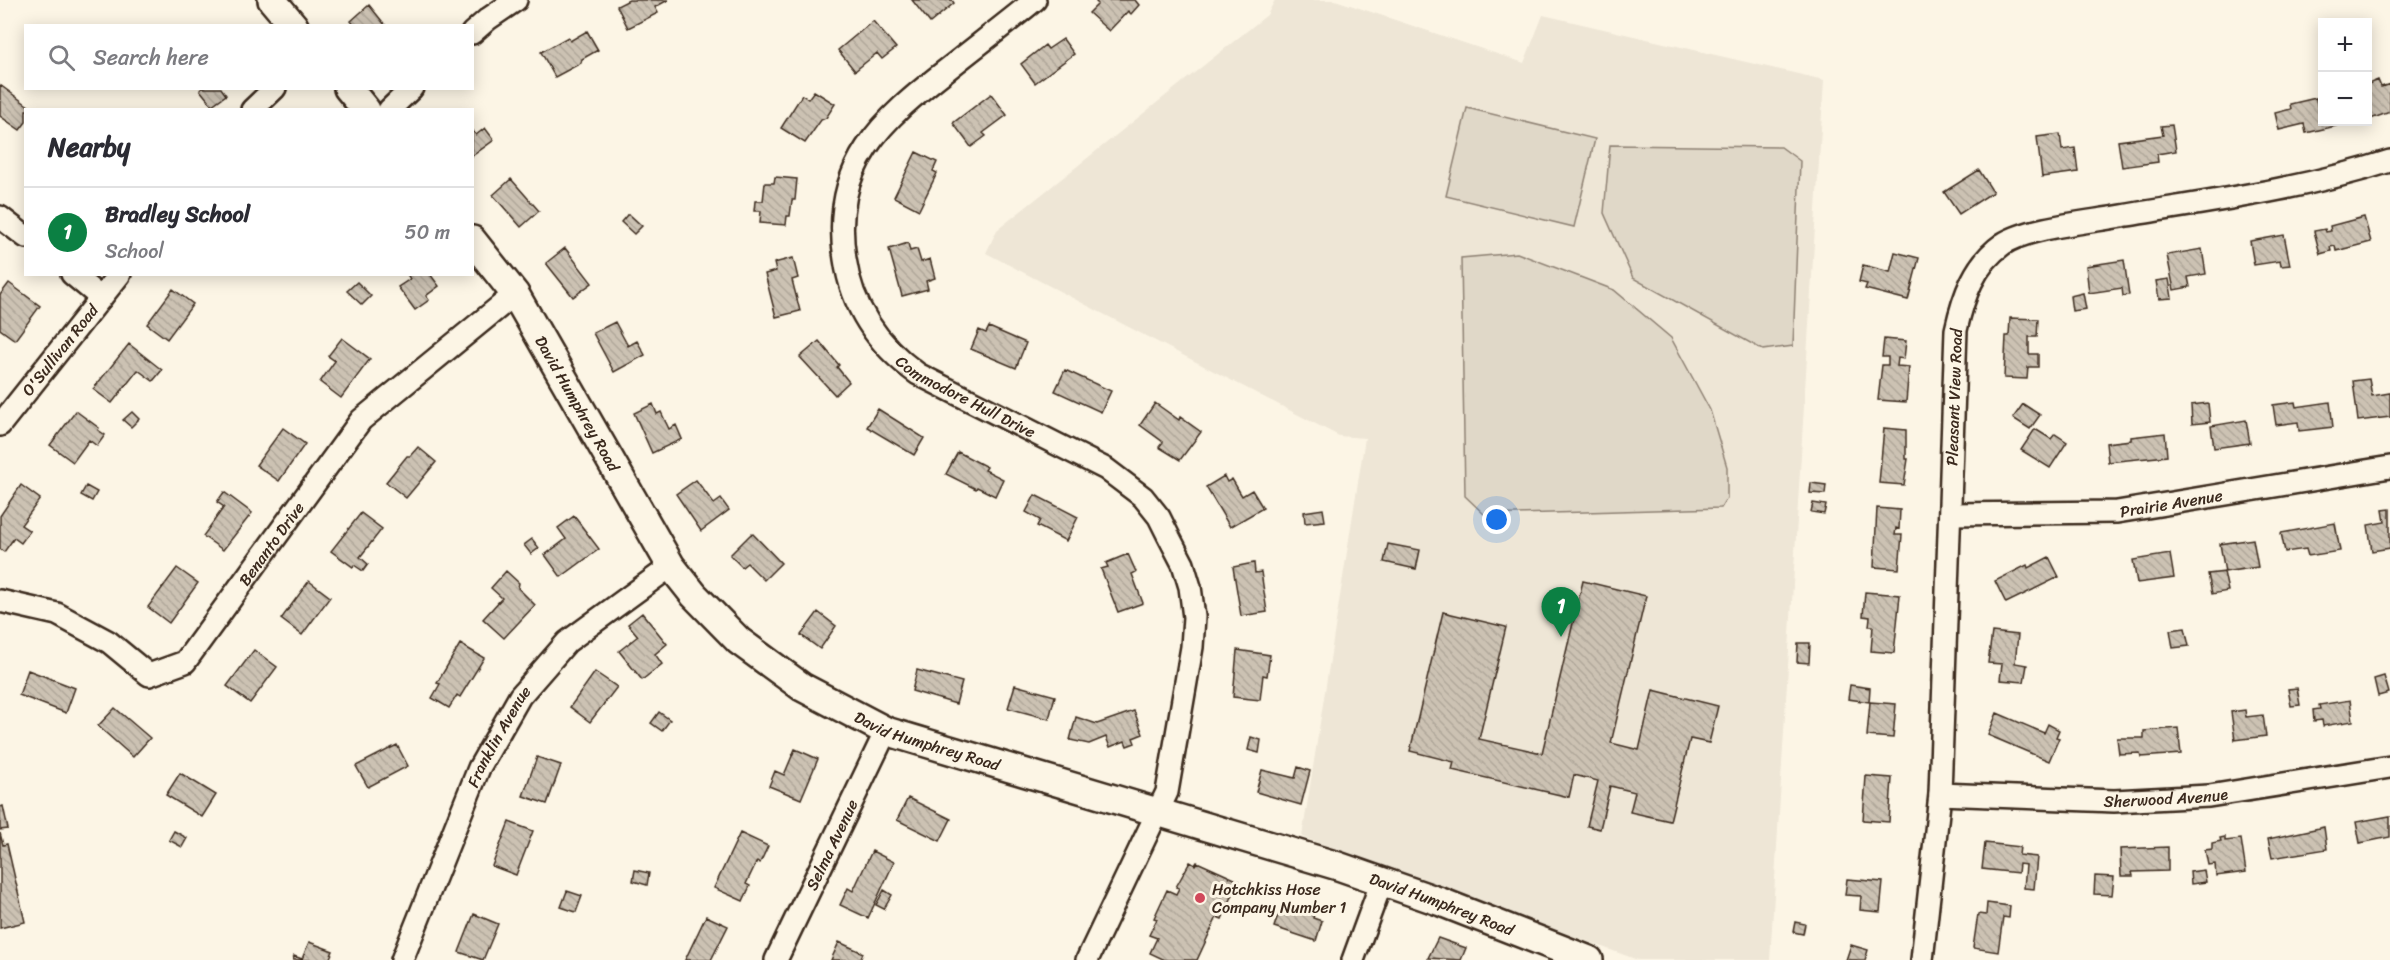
<!DOCTYPE html>
<html lang="en">
<head>
<meta charset="utf-8">
<style>
	body { margin:0; font-family:Sriracha,sans-serif; background:#f2f2f3; color:#2b2b33 }
	.controls { position:absolute; right:18px; top:18px; display:grid; overflow:hidden; border-radius:0px; box-shadow:0 3px 15px #0003 }
	.controls button { width:54px; height:54px; display:grid; place-items:center; padding:0; border:0; border-bottom:2px solid #e1e1e2; background:#fff; color:#2b2b33; font:30px sans-serif }
	.you { position:absolute; left:1497px; top:520px; width:21px; height:21px; margin:-15px; border:4px solid #fff; border-radius:50%; background:#1a73e8; box-shadow:0 0 0 9px #1a73e833 }
	.badge { display:grid; place-items:center; width:39px; height:39px; border-radius:50%; background:#0b8043; color:#fff; font-size:20px; font-weight:700 }
	.pin { position:absolute; translate:-50% -50px; filter:drop-shadow(0 2px 3px #0008) }
	.pin::after { content:''; position:absolute; top:32px; width:21px; height:18px; background:inherit; clip-path:polygon(0 0,100% 0,50% 100%) }
	.list { margin:0; padding:0; list-style:none }
	h2 { display:flex; justify-content:space-between; align-items:center; height:78px; margin:0; padding:0 24px; font-size:26px }
	h2 small { font-size:20px; font-weight:400; color:#7c7c81 }
	.list li { display:grid; grid-template-columns:39px 1fr auto; gap:18px; align-items:center; box-sizing:border-box; height:90px; padding:0 24px; border-top:2px solid #e1e1e2 }
	.list b { display:block; font-size:22px; white-space:nowrap }
	.list p { margin:0; font-size:20px; white-space:nowrap; color:#7c7c81 }
	.list em { font-size:20px; font-style:normal; color:#7c7c81 }
	.icon { flex:none; width:33px; height:33px; fill:none; stroke:currentColor; stroke-width:2; stroke-linecap:round; stroke-linejoin:round }
	.map { position:relative; flex:none; width:2390px; height:960px; overflow:hidden }
	.search { position:absolute; background:#fff; box-shadow:0 3px 15px #0003; left:24px; top:24px; width:450px; height:66px; display:flex; align-items:center; gap:15px; box-sizing:border-box; padding:0 21px; border-radius:0px; color:#7c7c81; font-size:22px }
	.panel { position:absolute; background:#fff; box-shadow:0 3px 15px #0003; left:24px; top:108px; width:450px; height:168px; border-radius:0px }
	.map>svg:first-child { display:block }
	.built { fill:#eee6d6 }
	.pitch { fill:#e0d8c8; stroke:#8e8173; stroke-width:1.5 }
	.building { fill:url(#building-back-hatch); stroke:#3b2a1e; stroke-width:1.5 }
	.lines { fill:none; stroke-linecap:round; stroke-linejoin:round }
	.minor-casing { stroke:#3b2a1e; stroke-width:26 }
	.tertiary-casing { stroke:#3b2a1e; stroke-width:32 }
	.minor { stroke:#fcf5e5; stroke-width:21 }
	.tertiary { stroke:#fcf5e5; stroke-width:27 }
	.poi-dot { fill:#d1495b; stroke:#fcf5e5; stroke-width:2 }
	.labels { text-anchor:middle; dominant-baseline:central; stroke-width:6; stroke-linejoin:round; paint-order:stroke }
	.street-label { font-size:16px; fill:#3b2a1e; stroke:#fcf5e5 }
	.poi-label { font-size:16px; fill:#3b2a1e; stroke:#fcf5e5; text-anchor:start }
</style>
</head>
<body>
<div class="map">
<svg width="2390" height="960" viewBox="0 0 2390 960">
	<defs>
		<pattern id="building-back-hatch" width="6" height="6" patternUnits="userSpaceOnUse" patternTransform="scale(1.5)"><rect width="6" height="6" fill="#ccc2b3"/><path d="M-1 5l2 2M0 0l6 6M5-1l2 2" fill="none" stroke="#b0a79a"/></pattern>
	</defs>
	<rect width="100%" height="100%" fill="#fcf5e5"/>
	<filter id="ink" filterUnits="userSpaceOnUse"><feTurbulence type="fractalNoise" baseFrequency=".0167" numOctaves="2"/><feDisplacementMap in="SourceGraphic" scale="12" xChannelSelector="R" yChannelSelector="G"/><feConvolveMatrix kernelMatrix="1 2 1 2 8 2 1 2 1" color-interpolation-filters="sRGB"/></filter>
	<g filter="url(#ink)">
		<path class="built" d="M1275,0H1335L1524,63L1543,15L1824,80L1770,960H1638L1302,837L1365,438L1339,436L986,253L997,230L1267,15Z"/>
		<path class="pitch" d="M1467,108L1595,139L1574,227L1446,196Z
			M1610,145L1781,147L1800,161L1793,346L1763,350L1633,278L1604,213Z
			M1517,253L1614,290L1671,338L1710,410L1727,467V498L1721,508L1485,515L1465,496L1461,258Z"/>
		<path class="building" d="M629,0H668L655,7L658,13L628,28L617,6Z
			M912,0H952L954,3L930,23Z
			M1098,0H1135L1139,5L1131,14L1128,11L1109,31L1089,13L1098,4L1096,2Z
			M369,5L386,26H355L351,21Z
			M873,21L896,48L882,59L877,53L855,71L838,50Z
			M587,31L598,50L582,59L581,63L555,77L541,52L568,37L570,41Z
			M1063,39L1074,54L1035,83L1021,64L1045,45L1048,49Z
			M2378,80L2381,87L2390,84V112L2368,120V84Z
			M0,85L34,110H26V122L20,130L0,116Z
			M202,88H221L226,95L212,105L200,90Z
			M814,91L835,104L826,118L821,120L805,143L781,128L802,95L808,99Z
			M991,94L1007,115L983,133L986,136L971,147L953,123Z
			M2316,98L2318,109L2322,108V122H2335L2336,126L2306,133L2304,124L2279,130L2275,113L2291,109L2290,104Z
			M2172,125L2176,151L2157,154L2158,162L2122,167L2118,141L2163,135L2161,126Z
			M485,128L494,140L472,156V130L476,135Z
			M2060,134L2062,150L2075,148L2078,172L2042,177L2037,137Z
			M916,152L937,162L933,171L937,173L919,210L894,197Z
			M1979,170L1993,192L1959,214L1944,192Z
			M775,177L797,179L795,200H792L790,216H787L786,225L760,223L761,211H754L755,201H763L765,183H774Z
			M511,179L539,211L521,227L493,195Z
			M627,215H630L642,226L634,234L621,222Z
			M2364,217L2371,242L2336,251L2335,246L2330,247L2331,251L2320,254L2314,231L2325,229L2326,232L2331,231L2330,226Z
			M2284,235L2290,265L2281,266L2280,261L2254,265L2250,241Z
			M908,243L910,251L917,249L921,262L930,259L935,278L926,281L928,289L902,296L889,249Z
			M565,248L592,283L573,297L546,263Z
			M2202,249L2206,274L2188,277L2190,287L2174,290L2167,255Z
			M1895,252L1919,258L1908,300L1865,289L1867,284L1859,282L1863,265L1890,272Z
			M793,258L798,278L792,280L800,311L776,317L765,274L776,271L774,263Z
			M2124,260L2129,295L2123,296L2122,288L2089,293L2086,266Z
			M407,274H430L439,286L426,296L429,300L415,310L398,287L410,279Z
			M2169,279L2172,298L2159,299L2156,281Z
			M357,282L371,296L362,305L347,291Z
			M9,283L40,306L15,340L0,329V295Z
			M173,289L193,304L167,339L147,324Z
			M2083,293L2086,309L2072,311L2070,296Z
			M2010,318L2038,319L2037,337H2029V354H2038V367H2028L2027,379L2004,378L2006,336H2009Z
			M615,322L628,346L637,341L645,355L614,372L593,333Z
			M989,327L1026,343L1016,368L971,349L979,330L986,333Z
			M342,338L370,359L341,398L320,382L335,361L328,356Z
			M1884,339L1906,341L1904,359L1898,358L1897,366L1909,367L1906,402L1878,400L1882,365H1888V357H1882Z
			M819,341L839,365L837,367L849,382L835,395L800,357Z
			M129,344L162,370L153,381L138,370L112,403L93,389Z
			M1065,370L1111,391L1101,412L1055,391Z
			M2369,379L2372,396L2390,393V417L2358,421L2353,381Z
			M2295,402L2296,407L2330,402L2333,427L2299,431L2298,422L2276,425L2273,405Z
			M1155,403L1179,420L1180,417L1201,432L1180,460L1159,447L1163,442L1140,425Z
			M2208,403L2210,422L2192,424L2191,405Z
			M653,404L657,414L661,412L669,429L676,425L682,439L652,453L634,413Z
			M2023,404L2040,415L2030,429L2013,418Z
			M878,409L924,438L914,455L867,427Z
			M76,411L99,428L98,430L105,435L97,446L89,440L73,462L50,445Z
			M132,412L139,419L131,427L123,420Z
			M2246,420L2250,443L2214,448L2211,426Z
			M283,428L305,444L279,481L256,465Z
			M1884,428L1906,430V459H1908L1904,485L1879,483Z
			M2035,429L2051,439L2055,434L2067,442L2050,468L2021,450Z
			M2165,433L2167,456L2108,462L2106,443L2131,440V437Z
			M418,447L436,462L406,498L386,482L407,456H410Z
			M958,452L987,467L985,470L1003,479L995,496L977,487L976,489L946,474Z
			M1224,476L1227,482L1232,479L1242,496L1252,490L1263,508L1230,527L1206,487Z
			M696,480L714,504L721,499L729,510L701,531L676,494Z
			M1811,483L1826,485L1825,494L1810,493Z
			M21,485L40,499L21,525L30,531L21,543L14,538L4,552L0,549V516Z
			M86,486L97,492L92,501L81,495Z
			M224,492L252,513L223,550L203,536L224,507L217,502Z
			M1035,495L1078,517L1066,541L1037,526L1040,520L1026,512Z
			M1813,503L1826,505L1824,514L1811,512Z
			M1877,508L1900,510L1899,529L1896,528L1895,535H1902L1899,569L1874,567Z
			M1323,509L1325,521L1305,523L1304,512Z
			M2390,509V548L2372,551L2368,525L2385,522L2383,510Z
			M361,513L382,529L360,557L368,564L363,571L354,565L353,567L331,551Z
			M574,516L599,549L561,577L545,555L566,539L558,528Z
			M2335,523L2340,551L2308,556L2306,549L2285,552L2281,533Z
			M752,533L781,563L764,580L747,563L742,567L730,555Z
			M532,539L539,548L531,554L524,545Z
			M2253,539L2258,567L2224,572L2228,591L2212,594L2208,574L2225,572L2220,544Z
			M1388,544L1420,550L1416,569L1384,562Z
			M1128,554L1136,572L1132,574L1143,603L1118,612L1101,569L1108,567L1106,563Z
			M2170,554L2174,578L2137,583L2133,560Z
			M2049,557L2059,577L2006,603L1995,581L2027,565L2028,568Z
			M1254,563L1255,573L1261,572L1267,612L1241,616L1233,567Z
			M177,568L198,583L169,623L148,607Z
			M506,571L519,583L518,588L535,605L504,638L483,619L502,598L491,588Z
			M309,581L330,597L302,635L281,619Z
			M1583,581L1646,596L1611,743L1639,750L1653,690L1718,706L1709,743L1690,739L1670,821L1630,812L1635,792L1610,786L1600,829L1587,826L1598,781L1574,775L1569,797L1452,770L1454,762L1410,751L1443,612L1506,627L1479,739L1542,753Z
			M1865,592L1900,595L1894,653L1871,651L1873,626H1869L1870,617L1863,616Z
			M818,612L836,626L820,649L801,635Z
			M642,613L667,644L655,654L662,664L642,680L619,651L638,636L628,624Z
			M2185,628L2189,646L2173,648L2170,630Z
			M1992,632L2018,635L2015,663L2027,665L2024,682L2000,680L2002,664L1988,663Z
			M1798,643H1810L1809,663L1797,662Z
			M460,644L484,658L460,697L457,695L449,708L432,698L440,684L437,683Z
			M254,650L277,667L250,703L227,686Z
			M1237,650L1270,655L1267,676L1263,675L1260,700L1233,697Z
			M28,670L75,688L66,713L19,695Z
			M917,670L962,682L956,704L912,691Z
			M595,672L617,687L590,722L570,707Z
			M2384,676L2389,693L2378,696L2374,679Z
			M1015,685L1055,696L1049,719L1008,708Z
			M1850,685L1870,688L1869,702L1848,699Z
			M2297,688L2300,705L2291,706L2288,689Z
			M2350,700L2353,721L2323,726L2322,720L2314,721L2313,710L2320,709L2319,705Z
			M1870,702L1896,704L1893,738L1867,736Z
			M115,708L150,738L133,757L98,726Z
			M2245,710L2246,717L2263,715L2266,736L2235,740L2231,712Z
			M1134,711L1143,734L1133,738L1135,743L1127,746L1125,741L1110,747L1106,737L1089,744L1070,740L1076,717L1097,724Z
			M659,712L670,720L662,731L651,723Z
			M1997,713L2044,733L2048,724L2059,730L2056,737L2059,738L2049,761L1988,735Z
			M2178,728L2181,754L2141,757L2140,753L2119,754L2117,738H2144V731Z
			M1251,737L1261,740L1259,753L1248,750Z
			M397,745L408,766L368,787L356,766Z
			M795,749L818,759L801,799L769,786L775,771L784,775Z
			M537,757L561,765L547,804L523,796Z
			M1298,767L1310,771L1301,805L1256,792L1262,770L1295,778Z
			M180,773L216,795L202,817L166,795Z
			M1866,776L1892,778L1889,822L1863,820Z
			M908,798L951,819L940,841L897,820Z
			M3,806L8,829L0,830V807Z
			M2390,816V837L2360,843L2356,822Z
			M509,822L533,831L516,875L492,866Z
			M2324,827L2327,849L2272,858L2268,839Z
			M174,831L187,838L182,847L169,840Z
			M0,833L3,845L7,844L25,922L0,928Z
			M740,833L768,846L760,863L757,861L746,884L750,886L743,901L714,888Z
			M2225,837V841L2241,839L2246,872L2216,876L2215,864L2208,865L2205,850L2212,849V843L2221,841L2220,838Z
			M1985,843L2020,847L2019,855L2037,857L2034,889L2024,888L2026,865L2019,864L2018,873L1982,869Z
			M2168,847V871L2132,872L2133,876H2121L2120,849Z
			M872,851L894,862L868,918L840,905L848,888L853,891Z
			M1190,862L1195,865L1197,862L1239,881L1222,919L1217,917L1197,960H1165L1150,953L1157,938L1149,935L1157,919L1154,918L1167,890L1176,894L1179,888L1176,887Z
			M635,870L649,873L647,885L633,881Z
			M2204,870L2206,882L2191,884L2190,872Z
			M2095,876L2114,877L2112,895L2094,894Z
			M1847,879L1883,882L1880,912L1860,910L1861,896L1845,895Z
			M884,890L892,895L884,909L876,905Z
			M567,891L582,896L576,912L561,907Z
			M1282,903L1314,914L1313,918L1322,921L1316,941L1274,927Z
			M1987,903L2010,906L2009,918L2003,917L1998,952L1973,948L1978,914L1986,915Z
			M474,914L498,924L483,960L459,952Z
			M706,916L728,926L711,960H685Z
			M1795,922L1805,924L1803,934L1793,932Z
			M1438,938L1466,948L1461,960L1428,958Z
			M309,942L333,951L329,960H293L294,956L302,959Z
			M839,942L863,953L860,960H831Z
			M1851,945L1868,950L1865,960H1846Z"/>
		<g class="lines">
			<defs>
				<g id="minor">
					<path id="s1" d="M1035,0C1007,23 978,45 949,68C882,120 830,165 845,259C852,308 879,346 918,374L1106,469L1143,497L1159,517L1169,537L1183,564L1190,587L1194,617L1192,647L1167,792L1087,960"/>
					<path d="M472,33L488,19L516,0"/>
					<path d="M252,110L275,88"/>
					<path d="M389,110L412,88"/>
					<path d="M0,217L26,237"/>
					<path d="M72,274L101,298"/>
					<path id="s2" d="M0,425L120,274"/>
					<path id="s3" d="M1950,514L2117,512L2390,467"/>
					<path id="s4" d="M0,601L57,614L109,642L149,675L185,662L361,420L515,294"/>
					<path id="s5" d="M1940,794L2114,801L2209,796L2390,767"/>
					<path id="s6" d="M402,960L479,768L520,696L567,642L671,566"/>
					<path id="s7" d="M776,960L886,731"/>
					<path d="M1353,960L1382,881"/>
					<path id="s8" d="M1922,960L1940,794L1956,330C1963,298 1974,264 2003,244C2029,227 2090,222 2122,216C2212,201 2303,189 2390,161"/>
				</g>
				<g id="tertiary">
					<path d="M272,0L294,26"/>
					<path d="M348,88L366,110"/>
					<path id="s9" d="M472,240L515,294L671,566L694,595L739,641L802,687L886,731L1338,866L1441,902L1589,960"/>
				</g>
			</defs>
			<use href="#minor" class="minor-casing"/>
			<use href="#tertiary" class="tertiary-casing"/>
			<use href="#minor" class="minor"/>
			<use href="#tertiary" class="tertiary"/>
		</g>
	</g>
	<circle class="poi-dot" cx="1200" cy="898" r="6"/>
	<g class="labels">
		<g class="street-label">
			<text stroke="none"><textPath href="#s2" startOffset="96">O'Sullivan Road</textPath></text>
			<text stroke="none"><textPath href="#s1" startOffset="534">Commodore Hull Drive</textPath></text>
			<text stroke="none"><textPath href="#s8" startOffset="564">Pleasant View Road</textPath></text>
			<text stroke="none"><textPath href="#s9" startOffset="195">David Humphrey Road</textPath></text>
			<text stroke="none"><textPath href="#s3" startOffset="222">Prairie Avenue</textPath></text>
			<text stroke="none"><textPath href="#s4" startOffset="354">Benanto Drive</textPath></text>
			<text stroke="none"><textPath href="#s6" startOffset="244">Franklin Avenue</textPath></text>
			<text stroke="none"><textPath href="#s9" startOffset="699">David Humphrey Road</textPath></text>
			<text stroke="none"><textPath href="#s5" startOffset="226">Sherwood Avenue</textPath></text>
			<text stroke="none"><textPath href="#s7" startOffset="128">Selma Avenue</textPath></text>
			<text stroke="none"><textPath href="#s9" startOffset="1239">David Humphrey Road</textPath></text>
		</g>
		<g class="poi-label">
			<text x="1212" y="889">Hotchkiss Hose<tspan x="1212" dy="18">Company Number 1</tspan></text>
		</g>
	</g>
</svg>
<div class="controls">
<button>+</button>
<button>−</button>
</div>
<div class="you"></div>
<div class="pin badge" style="left:1561px;top:637px">1</div>
<div class="search"><svg class="icon" aria-label="search" viewBox="0 0 24 24"><circle cx="10" cy="10" r="6"/><path d="M15 15l6 6"/></svg>Search here</div>
<section class="panel">
<h2>Nearby<small></small></h2>
<ul class="list">
<li><span class="badge">1</span><div><b>Bradley School</b><p>School</p></div><em>50 m</em></li>
</ul>
</section>
</div>
</body>
</html>
